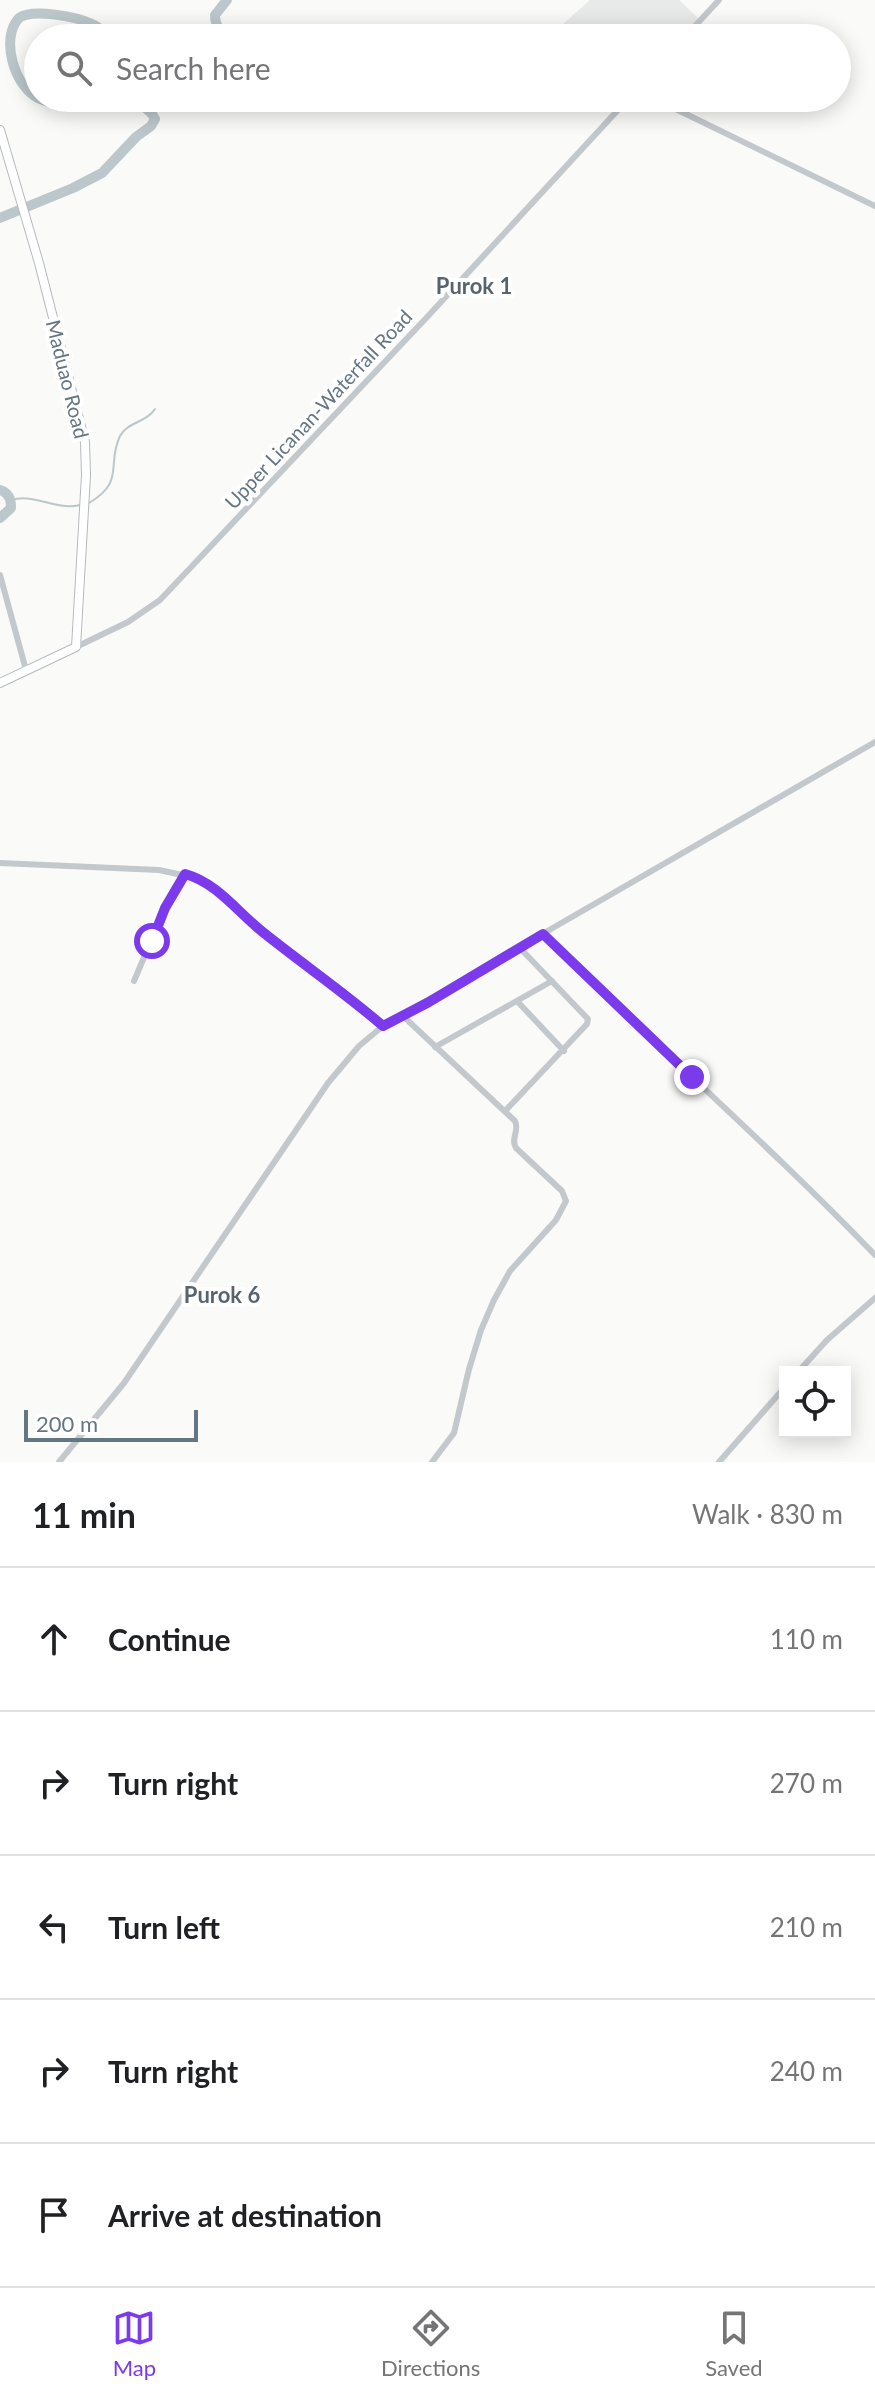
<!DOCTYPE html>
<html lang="en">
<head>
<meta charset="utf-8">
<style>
	body { margin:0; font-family:Lato,sans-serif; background:#f6f6f6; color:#202124 }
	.controls { position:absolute; right:24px; bottom:24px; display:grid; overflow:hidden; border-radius:0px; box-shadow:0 4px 20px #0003 }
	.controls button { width:72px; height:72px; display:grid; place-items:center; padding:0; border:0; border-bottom:2px solid #e0e0e0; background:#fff; color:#202124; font:40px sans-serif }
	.scale { position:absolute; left:24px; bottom:20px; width:174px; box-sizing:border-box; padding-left:8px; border:4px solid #657683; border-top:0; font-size:22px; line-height:28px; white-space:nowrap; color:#657683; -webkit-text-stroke:6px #fff; paint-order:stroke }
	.stop { position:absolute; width:24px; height:24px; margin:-18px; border:6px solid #7c3aed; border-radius:50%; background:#fff }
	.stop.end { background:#7c3aed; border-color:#fff; box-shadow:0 2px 8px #0008 }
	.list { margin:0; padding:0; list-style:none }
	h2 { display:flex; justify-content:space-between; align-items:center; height:104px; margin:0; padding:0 32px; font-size:34px }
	h2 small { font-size:26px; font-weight:400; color:#757577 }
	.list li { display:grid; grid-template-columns:52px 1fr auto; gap:24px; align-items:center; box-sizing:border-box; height:144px; padding:0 32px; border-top:2px solid #e0e0e0 }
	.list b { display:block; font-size:30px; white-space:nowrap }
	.list em { font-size:26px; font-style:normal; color:#757577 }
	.icon { flex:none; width:44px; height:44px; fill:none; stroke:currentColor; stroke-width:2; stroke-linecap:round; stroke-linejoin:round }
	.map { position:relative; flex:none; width:875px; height:1462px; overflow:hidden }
	.search { position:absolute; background:#fff; box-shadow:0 4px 20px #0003; left:24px; right:24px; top:24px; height:88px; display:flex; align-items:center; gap:20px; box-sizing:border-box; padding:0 28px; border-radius:44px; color:#757577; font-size:30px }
	.sheet { height:824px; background:#fff }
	nav { display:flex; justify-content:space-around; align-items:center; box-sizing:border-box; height:112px; border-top:2px solid #e0e0e0; background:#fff; font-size:22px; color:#757577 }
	nav a { display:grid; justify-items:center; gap:4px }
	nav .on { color:#7c3aed }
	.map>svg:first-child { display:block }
	.built { fill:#e8e9e9 }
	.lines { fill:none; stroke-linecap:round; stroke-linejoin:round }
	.stream { stroke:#bbc7cb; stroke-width:2 }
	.river { stroke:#bbc7cb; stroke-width:10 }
	.major-casing { stroke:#b5babe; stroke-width:10 }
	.minor { stroke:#c3c8cc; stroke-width:6 }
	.major { stroke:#fff; stroke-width:8 }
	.route { stroke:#7c3aed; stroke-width:10 }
	.labels { text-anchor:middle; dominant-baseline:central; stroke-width:8; stroke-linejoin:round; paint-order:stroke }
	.street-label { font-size:20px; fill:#657683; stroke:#fff }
	.neighbourhood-label { font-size:22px; font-weight:bold; fill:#57646e; stroke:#fff }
</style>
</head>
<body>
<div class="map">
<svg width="875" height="1462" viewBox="0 0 875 1462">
	<rect width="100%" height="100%" fill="#fafaf8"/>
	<path class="built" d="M590,0H679L699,19L681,38H585L562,25Z"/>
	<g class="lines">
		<path class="stream" d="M11,500C36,493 55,511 80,505
			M89,503C126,481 106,465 120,436C127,422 146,423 155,409"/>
		<path class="river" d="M227,0L215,15C215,27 221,33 232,38
			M38,98C14,86 0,38 19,18C32,8 78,17 92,24C99,27 106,33 113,38
			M38,98C58,108 78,102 98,98
			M192,98L200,104H213L227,98
			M259,98H268
			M0,218L73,188L102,173L136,137L151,126L155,119C149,106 132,101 119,98
			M0,490C9,493 11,499 11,508L0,518"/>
		<defs>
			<path id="major" d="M0,130L39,263L85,442L86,475L76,647L0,683"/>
		</defs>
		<use href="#major" class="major-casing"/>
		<path class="minor" d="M684,38L719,0
			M653,98L875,206
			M0,575L26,670
			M76,647L128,622L160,600L429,315L629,98
			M0,863L159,870L201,879L256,927L345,993L383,1026
			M543,934C652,1043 768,1144 875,1255
			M134,981L165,908L185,874
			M517,1001L564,1051
			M403,1016L515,1121C520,1131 510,1138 516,1148L562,1191L566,1201L556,1220L510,1271L494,1300L481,1330L469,1369L454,1433L432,1462
			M435,1047L552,981
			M505,1111L587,1024L588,1019L519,947
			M798,1372L827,1340L875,1298
			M59,1462L124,1383L328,1083L359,1046L383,1026L875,742
			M719,1462L785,1387"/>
		<use href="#major" class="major"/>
	</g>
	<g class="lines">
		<path class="route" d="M152,941L165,908L185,874C218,883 238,913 264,933C304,965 345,993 383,1026L429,1002L543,934L692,1077"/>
	</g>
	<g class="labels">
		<g class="street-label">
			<text transform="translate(68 379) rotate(76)">Maduao Road</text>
			<text transform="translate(318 409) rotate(-47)">Upper Licanan-Waterfall Road</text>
		</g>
		<g class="neighbourhood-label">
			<text x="474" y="285">Purok 1</text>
			<text x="222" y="1294">Purok 6</text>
		</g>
	</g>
</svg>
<div class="controls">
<button><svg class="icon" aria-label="locate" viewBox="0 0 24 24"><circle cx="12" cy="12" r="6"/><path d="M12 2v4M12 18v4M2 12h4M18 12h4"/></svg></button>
</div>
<div class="scale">200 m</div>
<div class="stop" style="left:152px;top:941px"></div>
<div class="stop end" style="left:692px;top:1077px"></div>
<div class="search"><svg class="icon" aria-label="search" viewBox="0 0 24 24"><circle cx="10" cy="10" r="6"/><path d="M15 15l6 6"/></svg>Search here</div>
</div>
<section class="sheet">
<h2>11 min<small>Walk · 830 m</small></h2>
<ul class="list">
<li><svg class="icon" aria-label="ahead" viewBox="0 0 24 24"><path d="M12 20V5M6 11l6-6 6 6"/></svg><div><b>Continue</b></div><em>110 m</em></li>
<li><svg class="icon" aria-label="right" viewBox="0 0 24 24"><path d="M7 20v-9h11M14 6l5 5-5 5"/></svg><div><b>Turn right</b></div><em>270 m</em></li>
<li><svg class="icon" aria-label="left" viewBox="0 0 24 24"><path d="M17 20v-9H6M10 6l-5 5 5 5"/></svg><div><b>Turn left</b></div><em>210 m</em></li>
<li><svg class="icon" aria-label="right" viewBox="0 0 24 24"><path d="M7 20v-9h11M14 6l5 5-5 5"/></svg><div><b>Turn right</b></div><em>240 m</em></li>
<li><svg class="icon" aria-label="arrive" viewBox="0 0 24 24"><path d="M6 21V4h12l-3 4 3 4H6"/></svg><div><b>Arrive at destination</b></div></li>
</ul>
</section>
<nav>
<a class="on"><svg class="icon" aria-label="map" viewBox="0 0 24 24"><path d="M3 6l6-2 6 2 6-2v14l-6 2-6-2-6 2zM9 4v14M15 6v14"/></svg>Map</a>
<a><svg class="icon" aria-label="directions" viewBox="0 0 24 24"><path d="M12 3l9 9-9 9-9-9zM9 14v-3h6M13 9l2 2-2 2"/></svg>Directions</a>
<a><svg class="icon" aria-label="saved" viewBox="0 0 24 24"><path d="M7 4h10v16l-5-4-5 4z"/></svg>Saved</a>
</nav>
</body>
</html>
